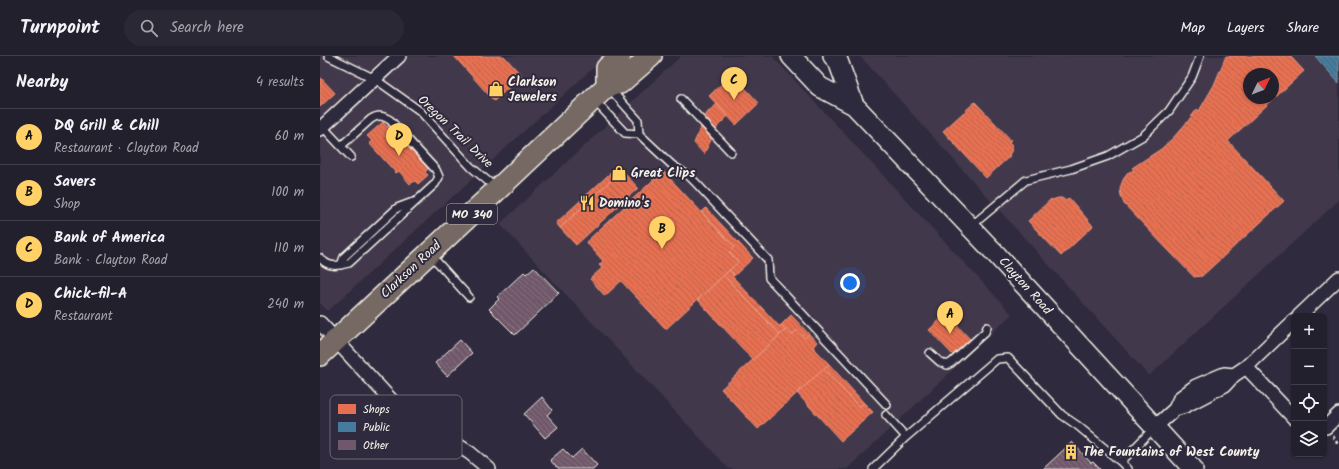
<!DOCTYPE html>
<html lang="en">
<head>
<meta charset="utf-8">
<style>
	body { margin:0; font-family:Kalam,sans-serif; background:#2b2836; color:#f1f3f6 }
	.controls { position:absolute; right:12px; bottom:12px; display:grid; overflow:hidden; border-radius:6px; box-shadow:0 1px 3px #0004 }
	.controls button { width:36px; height:36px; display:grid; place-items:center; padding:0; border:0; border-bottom:1px solid #403e4a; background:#23202e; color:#f1f3f6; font:20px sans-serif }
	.compass { position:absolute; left:923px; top:12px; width:36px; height:36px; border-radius:50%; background:#23202e; box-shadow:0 1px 3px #0004; rotate:47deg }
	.you { position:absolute; left:530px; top:227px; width:14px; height:14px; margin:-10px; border:3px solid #fff; border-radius:50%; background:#1a73e8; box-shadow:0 0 0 6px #1a73e833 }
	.badge { display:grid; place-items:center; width:26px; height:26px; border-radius:50%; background:#ffd166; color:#111; font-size:13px; font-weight:700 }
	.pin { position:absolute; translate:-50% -33px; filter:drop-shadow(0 1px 2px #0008) }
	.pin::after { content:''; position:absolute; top:21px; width:14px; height:12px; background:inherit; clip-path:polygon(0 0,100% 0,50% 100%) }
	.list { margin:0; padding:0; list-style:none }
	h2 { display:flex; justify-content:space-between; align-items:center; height:52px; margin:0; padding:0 16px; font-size:17px }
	h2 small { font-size:13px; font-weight:400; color:#a3a3aa }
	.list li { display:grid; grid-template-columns:26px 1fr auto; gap:12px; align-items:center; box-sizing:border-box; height:56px; padding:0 16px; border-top:1px solid #403e4a }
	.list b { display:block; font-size:15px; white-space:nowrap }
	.list p { margin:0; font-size:13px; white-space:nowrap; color:#a3a3aa }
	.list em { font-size:13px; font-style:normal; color:#a3a3aa }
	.icon { flex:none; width:22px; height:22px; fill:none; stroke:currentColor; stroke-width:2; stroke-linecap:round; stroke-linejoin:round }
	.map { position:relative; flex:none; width:1019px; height:413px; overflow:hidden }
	header { display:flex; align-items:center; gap:24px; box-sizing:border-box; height:56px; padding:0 20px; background:#23202e; border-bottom:1px solid #403e4a }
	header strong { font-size:19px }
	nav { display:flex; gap:22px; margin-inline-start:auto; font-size:14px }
	.search { width:280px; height:36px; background:#2b2836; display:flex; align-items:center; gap:10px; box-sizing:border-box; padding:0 14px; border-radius:22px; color:#a3a3aa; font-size:15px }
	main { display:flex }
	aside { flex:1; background:#23202e }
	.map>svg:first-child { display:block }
	.built { fill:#42384b; fill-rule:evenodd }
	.shops { fill:url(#shops-back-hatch); stroke:#eb967e; fill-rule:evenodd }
	.public { fill:url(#public-back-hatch); stroke:#7a9eb4 }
	.building { fill:url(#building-back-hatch); stroke:#f4f1e8 }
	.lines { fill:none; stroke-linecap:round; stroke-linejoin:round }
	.service-casing { stroke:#f4f1e8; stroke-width:10 }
	.minor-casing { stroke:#f4f1e8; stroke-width:16 }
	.secondary-casing { stroke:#f4f1e8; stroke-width:22 }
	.primary-casing { stroke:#f4f1e8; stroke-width:24 }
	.path { stroke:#f4f1e8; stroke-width:2.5; stroke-dasharray:3 3; stroke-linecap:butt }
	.service { stroke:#2f2a3d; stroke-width:7 }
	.minor { stroke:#2f2a3d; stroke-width:13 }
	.secondary { stroke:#2f2a3d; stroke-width:19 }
	.primary { stroke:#766964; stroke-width:21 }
	.labels { text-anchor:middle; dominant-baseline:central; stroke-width:4; stroke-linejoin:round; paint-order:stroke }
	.shield { fill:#2f2a3d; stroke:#b9b5b5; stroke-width:1 }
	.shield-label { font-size:12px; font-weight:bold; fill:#f4f1e8 }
	.poi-label { font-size:13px; font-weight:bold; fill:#f4f1e8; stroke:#2f2a3d; text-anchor:start }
	.street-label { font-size:13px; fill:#f4f1e8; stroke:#2f2a3d }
	.key { fill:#2f2a3d; stroke:#6a6670; stroke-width:1 }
	.key-label { font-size:11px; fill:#f4f1e8 }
</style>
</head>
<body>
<header>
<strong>Turnpoint</strong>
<div class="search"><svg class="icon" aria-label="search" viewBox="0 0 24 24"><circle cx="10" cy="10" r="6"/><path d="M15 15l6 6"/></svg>Search here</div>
<nav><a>Map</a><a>Layers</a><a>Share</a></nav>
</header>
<main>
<aside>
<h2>Nearby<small>4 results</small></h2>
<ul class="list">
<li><span class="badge">A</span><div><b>DQ Grill &amp; Chill</b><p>Restaurant · Clayton Road</p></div><em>60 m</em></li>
<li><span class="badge">B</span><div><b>Savers</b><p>Shop</p></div><em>100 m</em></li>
<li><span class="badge">C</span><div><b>Bank of America</b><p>Bank · Clayton Road</p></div><em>110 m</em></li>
<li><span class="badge">D</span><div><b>Chick-fil-A</b><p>Restaurant</p></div><em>240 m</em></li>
</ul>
</aside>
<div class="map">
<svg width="1019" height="413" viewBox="0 0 1019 413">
	<defs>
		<pattern id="shops-back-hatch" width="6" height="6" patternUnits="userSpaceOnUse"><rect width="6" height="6" fill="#e76f51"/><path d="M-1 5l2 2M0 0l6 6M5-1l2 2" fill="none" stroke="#b8634e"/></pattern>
		<pattern id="public-back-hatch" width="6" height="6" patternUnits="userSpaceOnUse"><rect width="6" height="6" fill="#457b9d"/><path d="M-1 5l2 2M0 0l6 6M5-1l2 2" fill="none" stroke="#476476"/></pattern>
		<pattern id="building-back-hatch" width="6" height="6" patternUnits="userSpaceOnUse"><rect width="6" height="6" fill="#6f586b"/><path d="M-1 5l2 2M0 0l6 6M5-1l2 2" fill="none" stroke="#847080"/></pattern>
	</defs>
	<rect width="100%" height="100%" fill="#2f2a3d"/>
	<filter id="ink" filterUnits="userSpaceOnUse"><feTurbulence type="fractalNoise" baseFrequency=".025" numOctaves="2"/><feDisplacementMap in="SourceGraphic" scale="8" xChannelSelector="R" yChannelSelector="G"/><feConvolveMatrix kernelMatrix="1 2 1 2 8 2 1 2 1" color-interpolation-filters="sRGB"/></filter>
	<g filter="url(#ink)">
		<path class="built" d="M0,0H286L8,255L0,247Z
			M361,0H452L692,258L527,413H409L180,168Z
			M540,0H1019V144L829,320ZM929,18H953V42H929Z"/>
		<path class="shops" d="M134,0H184L202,20L174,45Z
			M906,0H970L984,15L908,85L964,145L882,220L874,221L804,148L801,140L800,132L803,124L807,117L814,114L812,112L841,93L853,82L868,65L877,53L879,55L894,29ZM929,18H953V42H929Z
			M412,18L439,47L416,69L389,40Z
			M0,21L15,37L0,51Z
			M655,46L691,84L689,86L692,89V94L689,99L690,100L666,122L623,75Z
			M397,48L408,60L398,70L384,98L374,87L387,57Z
			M63,66L67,71L69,69L108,113L105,116L108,119L98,128L95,125L90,128L79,115L76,117L49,87L52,85L47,80Z
			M298,110L302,114L240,172L236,167Z
			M302,114L318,132L256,189L240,172Z
			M343,115L414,191L409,196L418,206L346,273L301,225L285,240L270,223L282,212L279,209L283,205L266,186Z
			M738,142H742L746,145L749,142L773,170L741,200L708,165L731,143L732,144Z
			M386,152L433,202L414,220L410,214L418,206L409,196L414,191L382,156Z
			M410,214L414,218L412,220L459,270L461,269L466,274L460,279L404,219Z
			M404,219L460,279L433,304L378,244Z
			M626,258L650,283L633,299L609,274Z
			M471,259L489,278L485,282L477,274L472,279L461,269Z
			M466,273L472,279L477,274L485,282L489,278L497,286L493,291L509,308L438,373L401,333Z
			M509,308L544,347L539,351L504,313Z
			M504,313L539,351L544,347L553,356L521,385L477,337Z"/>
		<path class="public" d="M995,0H1019V27Z"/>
		<path class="building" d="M214,211L239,237L195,279L169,253L179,243L177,241L204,216L206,218Z
			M140,284L152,297L127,320L115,307Z
			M222,341L232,354L227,359L238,371L225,382L204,358Z
			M752,386L771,407L773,406L780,413H723Z
			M243,393L252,402L262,393L277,409L273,413H238L230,404Z"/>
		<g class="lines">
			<defs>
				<path id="service" d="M8,0L55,23L100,55L151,111L176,132
					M290,33L318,64L319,78
					M361,43L411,96
					M274,44L305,77L319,78L352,109L369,120L377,128L448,204L449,222L567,349
					M3,71L31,101
					M650,171L706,124L751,113L788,100L823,80L849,55L872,21L880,0
					M110,198L149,241
					M0,202C9,212 17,210 29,207L115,128L119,121L116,114L70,64C62,59 58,59 51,63L21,90
					M21,209L24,201L77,152L93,146
					M610,297L620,306L627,309L631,307L665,276L667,271
					M586,381L677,303L688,302L742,359L758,370L801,406
					M553,413L586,381L566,359
					M808,413L801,406L834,372"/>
				<path id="minor" d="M0,73L79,0
					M979,260L1019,222
					M0,267L72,345L110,372L150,397L169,413
					M926,311L974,362
					M855,353L860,342L876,330L904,318L914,319
					M1004,371H1006L1019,358
					M834,372L855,353L865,350L905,329L914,319L926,311L974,265"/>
				<path id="secondary" d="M471,0L500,31L534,49L674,196L873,413
					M513,0L518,5L534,49"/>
				<path id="primary" d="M287,30V12L300,0
					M0,299L178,133L287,30L300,27L331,0"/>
			</defs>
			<use href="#service" class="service-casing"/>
			<use href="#minor" class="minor-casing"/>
			<use href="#secondary" class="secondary-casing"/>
			<use href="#primary" class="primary-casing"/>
			<path class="path" d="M1013,380L1019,390"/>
			<use href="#service" class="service"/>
			<use href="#minor" class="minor"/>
			<use href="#secondary" class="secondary"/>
			<use href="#primary" class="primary"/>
		</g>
	</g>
	<defs>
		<symbol id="shop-bare" viewBox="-9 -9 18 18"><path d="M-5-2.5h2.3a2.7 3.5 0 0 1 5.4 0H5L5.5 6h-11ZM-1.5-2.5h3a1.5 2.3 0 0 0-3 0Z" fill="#ffd166" stroke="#2f2a3d" stroke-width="2.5" paint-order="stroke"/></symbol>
		<symbol id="restaurant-bare" viewBox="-9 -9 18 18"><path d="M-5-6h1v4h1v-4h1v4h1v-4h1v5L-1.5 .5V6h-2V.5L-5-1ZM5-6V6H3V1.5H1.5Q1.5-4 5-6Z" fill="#ffd166" stroke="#2f2a3d" stroke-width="2.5" paint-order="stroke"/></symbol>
		<symbol id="building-bare" viewBox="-9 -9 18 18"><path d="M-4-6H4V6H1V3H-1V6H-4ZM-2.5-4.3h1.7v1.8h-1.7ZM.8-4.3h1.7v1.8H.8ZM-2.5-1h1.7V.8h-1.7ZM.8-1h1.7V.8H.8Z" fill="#ffd166" stroke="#2f2a3d" stroke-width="2.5" paint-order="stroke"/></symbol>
	</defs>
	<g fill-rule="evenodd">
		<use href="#shop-bare" x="165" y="22" width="22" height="22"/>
		<use href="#shop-bare" x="288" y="106" width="22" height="22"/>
		<use href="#restaurant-bare" x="256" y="136" width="22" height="22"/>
		<use href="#building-bare" x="740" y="385" width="22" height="22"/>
	</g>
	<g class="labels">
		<rect class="shield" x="127" y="148" width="50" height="20" rx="3"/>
		<g class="shield-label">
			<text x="152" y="158">MO 340</text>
		</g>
		<g class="poi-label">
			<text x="188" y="26">Clarkson<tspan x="188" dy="15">Jewelers</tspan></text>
			<text x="311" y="117">Great Clips</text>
			<text x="279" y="147">Domino's</text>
			<text x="763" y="396">The Fountains of West County</text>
		</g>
		<g class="street-label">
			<text transform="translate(135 76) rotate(44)">Oregon Trail Drive</text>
			<text transform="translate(91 214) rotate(-43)">Clarkson Road</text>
			<text transform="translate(705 230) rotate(48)">Clayton Road</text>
		</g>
	</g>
	<rect x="10" y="339" width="132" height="64" rx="6" class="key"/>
	<rect x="18" y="348" width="18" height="10" fill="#e76f51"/>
	<rect x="18" y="366" width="18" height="10" fill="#457b9d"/>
	<rect x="18" y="384" width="18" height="10" fill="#6f586b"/>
	<g class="key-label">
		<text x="43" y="357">Shops</text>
		<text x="43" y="375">Public</text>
		<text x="43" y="393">Other</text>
	</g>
</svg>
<div class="controls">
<button>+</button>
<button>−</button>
<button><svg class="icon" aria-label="locate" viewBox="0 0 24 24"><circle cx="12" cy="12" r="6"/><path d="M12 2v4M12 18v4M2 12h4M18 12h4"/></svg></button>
<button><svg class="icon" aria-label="layers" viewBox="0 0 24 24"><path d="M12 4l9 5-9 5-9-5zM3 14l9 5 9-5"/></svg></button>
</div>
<svg class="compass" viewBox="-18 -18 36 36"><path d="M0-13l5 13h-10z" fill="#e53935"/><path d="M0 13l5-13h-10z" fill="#a3a3aa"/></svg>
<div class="you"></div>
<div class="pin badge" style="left:630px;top:278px">A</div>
<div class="pin badge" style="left:342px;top:193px">B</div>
<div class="pin badge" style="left:414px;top:44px">C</div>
<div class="pin badge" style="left:79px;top:100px">D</div>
</div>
</main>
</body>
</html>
